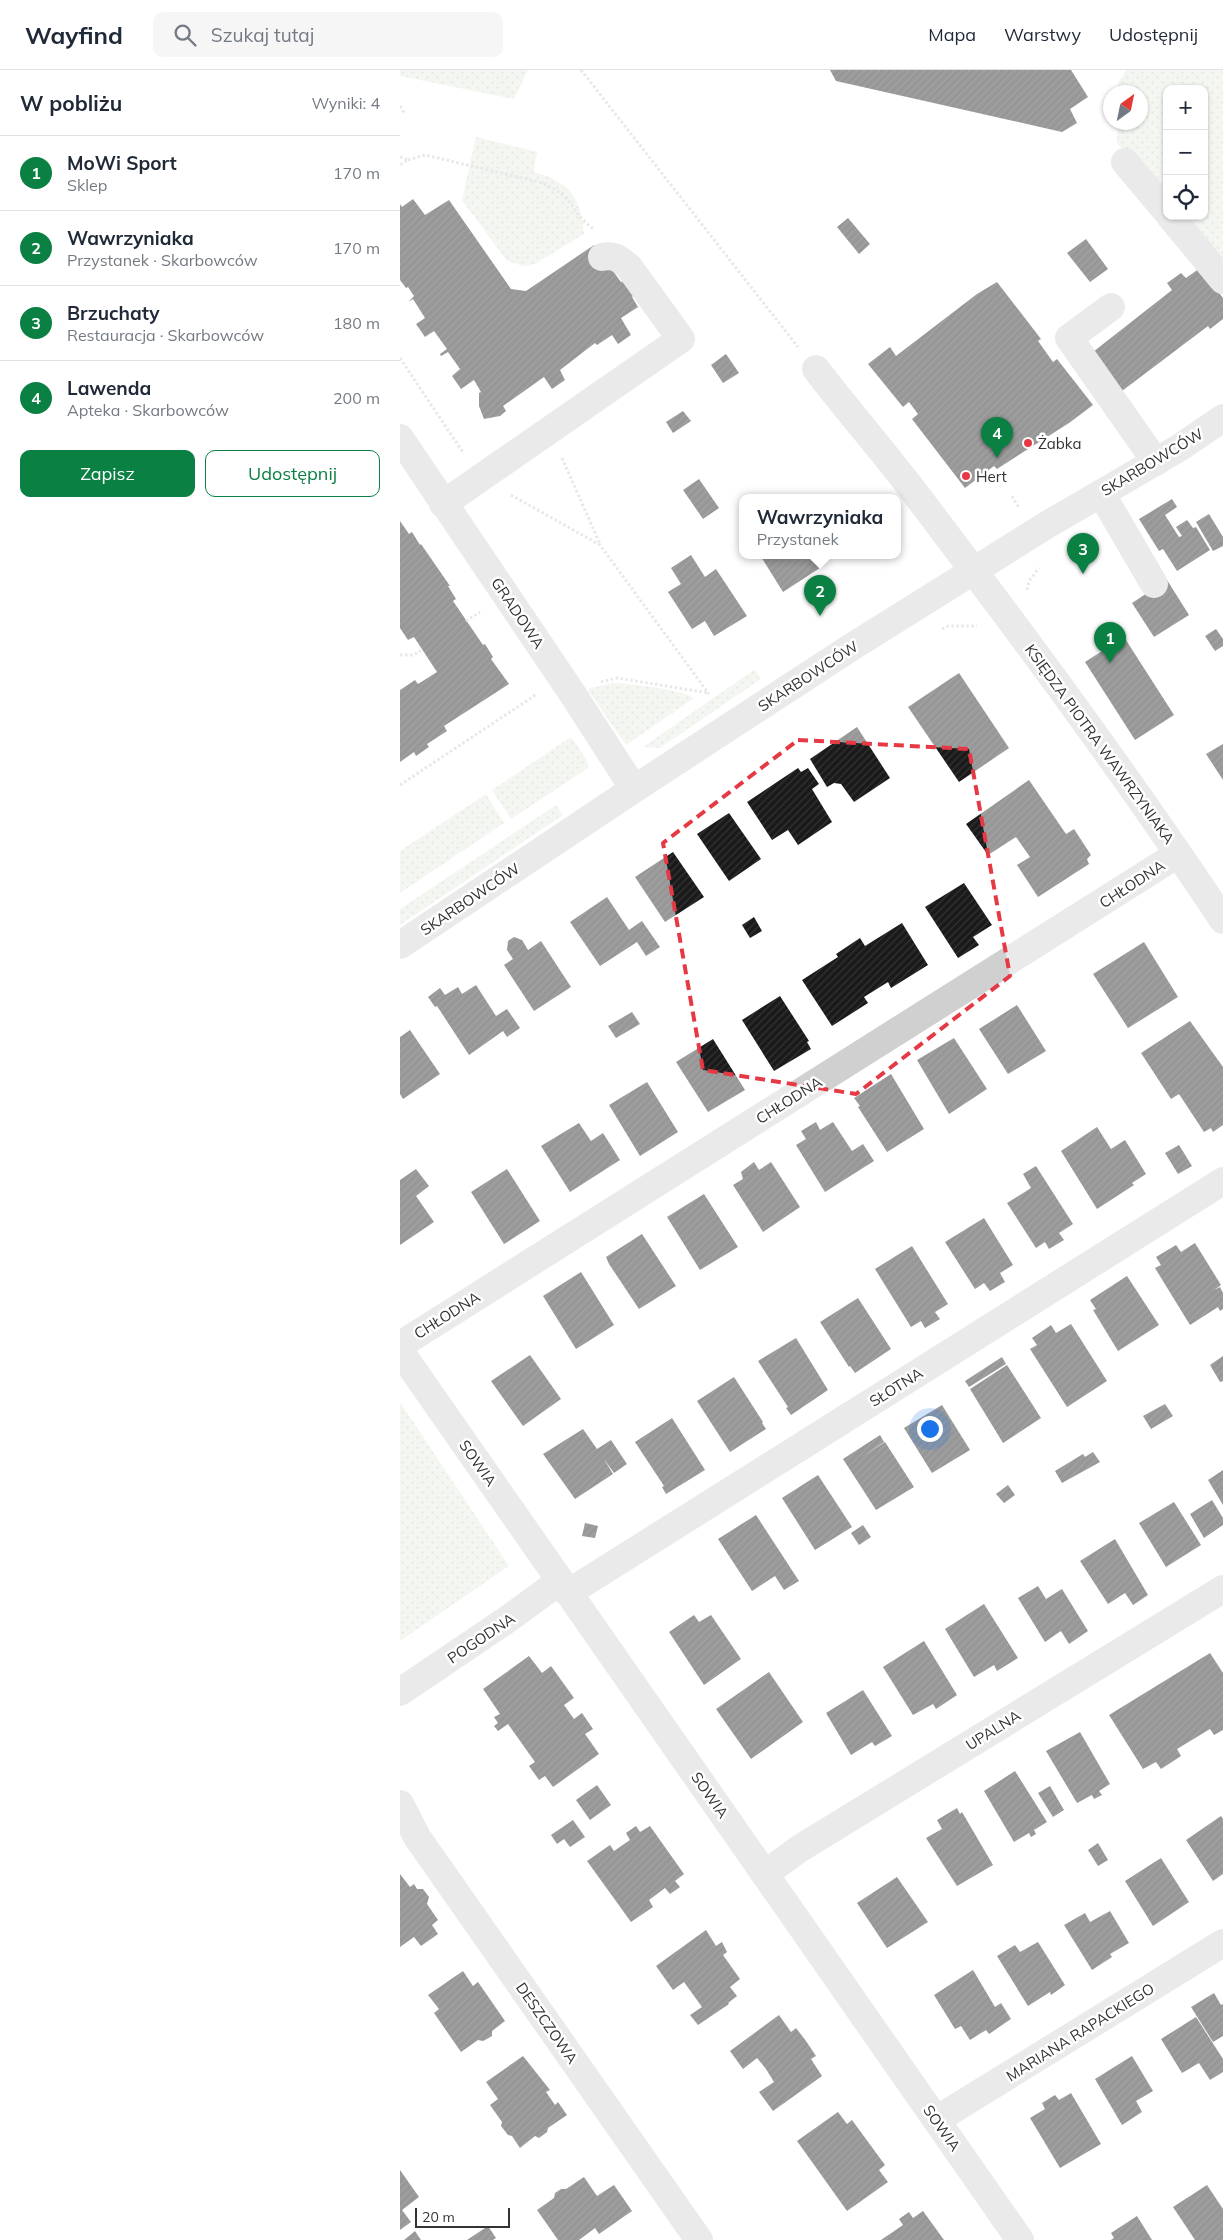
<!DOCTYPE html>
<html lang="pl">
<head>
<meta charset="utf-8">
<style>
	body { margin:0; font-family:Mulish,sans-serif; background:#f6f6f7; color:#1f2937 }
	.controls { position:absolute; right:15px; top:15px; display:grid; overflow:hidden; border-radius:10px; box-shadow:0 1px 4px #0004 }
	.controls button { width:45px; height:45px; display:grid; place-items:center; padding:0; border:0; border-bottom:1px solid #e0e1e3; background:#fff; color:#1f2937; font:25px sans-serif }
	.compass { position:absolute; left:703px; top:15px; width:45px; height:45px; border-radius:50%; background:#fff; box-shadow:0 1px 4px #0004; rotate:33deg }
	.scale { position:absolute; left:15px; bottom:12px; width:95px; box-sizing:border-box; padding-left:5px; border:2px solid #333; border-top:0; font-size:14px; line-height:18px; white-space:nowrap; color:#333; -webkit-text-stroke:4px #fff; paint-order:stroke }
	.you { position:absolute; left:529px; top:1358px; width:18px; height:18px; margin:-12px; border:4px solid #fff; border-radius:50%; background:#1a73e8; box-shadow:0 0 0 8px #1a73e833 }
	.badge { display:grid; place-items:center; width:32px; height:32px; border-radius:50%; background:#0b8043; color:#fff; font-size:16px; font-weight:700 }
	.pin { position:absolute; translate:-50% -41px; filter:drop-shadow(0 1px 2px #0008) }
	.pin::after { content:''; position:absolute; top:26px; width:18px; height:15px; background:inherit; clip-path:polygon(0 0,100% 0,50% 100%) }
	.popup { position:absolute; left:339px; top:424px; width:162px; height:65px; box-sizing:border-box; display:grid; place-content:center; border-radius:10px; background:#fff; filter:drop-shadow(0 1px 4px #0005); font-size:16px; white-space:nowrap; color:#747a83 }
	.popup b { font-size:19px; color:#1f2937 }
	.popup::after { content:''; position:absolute; left:50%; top:100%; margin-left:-10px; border:10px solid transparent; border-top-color:#fff }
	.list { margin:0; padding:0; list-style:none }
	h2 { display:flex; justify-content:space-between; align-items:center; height:65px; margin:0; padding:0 20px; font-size:21px }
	h2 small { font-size:16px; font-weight:400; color:#747a83 }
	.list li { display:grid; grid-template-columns:32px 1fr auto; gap:15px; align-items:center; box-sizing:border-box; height:75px; padding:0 20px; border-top:1px solid #e0e1e3 }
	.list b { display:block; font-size:19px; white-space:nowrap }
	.list p { margin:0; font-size:16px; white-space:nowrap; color:#747a83 }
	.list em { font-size:16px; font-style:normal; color:#747a83 }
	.actions { display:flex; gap:10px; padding:15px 20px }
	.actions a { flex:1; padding:11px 0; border:1px solid #0b8043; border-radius:10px; text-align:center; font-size:18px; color:#0b8043 }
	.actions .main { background:#0b8043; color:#fff }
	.icon { flex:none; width:28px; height:28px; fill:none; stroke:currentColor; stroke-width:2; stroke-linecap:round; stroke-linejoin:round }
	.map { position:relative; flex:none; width:823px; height:2170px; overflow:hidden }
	header { display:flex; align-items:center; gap:30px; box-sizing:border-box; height:70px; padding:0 25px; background:#fff; border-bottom:1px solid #e0e1e3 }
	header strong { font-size:24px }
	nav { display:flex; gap:28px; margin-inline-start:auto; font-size:18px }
	.search { width:350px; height:45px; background:#f6f6f7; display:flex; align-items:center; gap:12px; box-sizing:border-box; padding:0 18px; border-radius:10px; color:#747a83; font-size:19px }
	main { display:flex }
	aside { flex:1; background:#fff }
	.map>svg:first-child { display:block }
	.grass { fill:url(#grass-dots) }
	.building { fill:url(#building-hatch) }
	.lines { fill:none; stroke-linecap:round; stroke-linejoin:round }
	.path { stroke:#cdcdcd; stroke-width:3; stroke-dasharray:2.5 2.5; stroke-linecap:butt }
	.minor { stroke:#d0d0d0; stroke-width:28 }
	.marked { fill:none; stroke:#e63946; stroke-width:4; stroke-dasharray:10 6; stroke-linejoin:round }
	.poi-dot { fill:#e63946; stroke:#fff; stroke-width:2 }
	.labels { text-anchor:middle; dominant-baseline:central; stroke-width:5; stroke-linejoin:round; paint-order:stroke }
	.poi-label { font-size:15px; fill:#333; stroke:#fff; text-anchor:start }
	.street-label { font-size:15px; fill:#333; stroke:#fff }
</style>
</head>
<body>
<header>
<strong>Wayfind</strong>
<div class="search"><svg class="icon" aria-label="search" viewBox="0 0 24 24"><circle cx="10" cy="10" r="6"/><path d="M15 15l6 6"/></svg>Szukaj tutaj</div>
<nav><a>Mapa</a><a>Warstwy</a><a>Udostępnij</a></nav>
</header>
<main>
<aside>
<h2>W pobliżu<small>Wyniki: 4</small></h2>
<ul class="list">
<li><span class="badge">1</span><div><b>MoWi Sport</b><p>Sklep</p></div><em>170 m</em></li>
<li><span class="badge">2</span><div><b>Wawrzyniaka</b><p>Przystanek · Skarbowców</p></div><em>170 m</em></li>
<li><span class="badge">3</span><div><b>Brzuchaty</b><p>Restauracja · Skarbowców</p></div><em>180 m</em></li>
<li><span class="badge">4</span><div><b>Lawenda</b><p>Apteka · Skarbowców</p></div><em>200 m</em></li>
</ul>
<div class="actions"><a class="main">Zapisz</a><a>Udostępnij</a></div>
</aside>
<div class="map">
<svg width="823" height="2170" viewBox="0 0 823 2170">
	<defs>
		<pattern id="grass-dots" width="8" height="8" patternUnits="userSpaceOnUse" patternTransform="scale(1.25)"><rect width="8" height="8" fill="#e6ecdf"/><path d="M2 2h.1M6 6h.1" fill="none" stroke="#c6cbc0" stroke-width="1.8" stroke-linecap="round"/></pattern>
		<pattern id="building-hatch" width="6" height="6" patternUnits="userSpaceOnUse" patternTransform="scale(1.25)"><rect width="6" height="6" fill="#1a1a1a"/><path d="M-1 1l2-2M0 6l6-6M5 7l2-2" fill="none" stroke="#333"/></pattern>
	</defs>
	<rect width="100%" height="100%" fill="#fff"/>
	<path class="grass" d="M0,0H128L114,29L0,6Z
		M726,0H823V194L782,146H804V19H767V129L717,73L718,53L740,52V22H718V13Z
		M76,67L137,82L134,102C170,112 181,127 184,164L135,194L123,196L107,191L62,130Z
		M355,599L361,609L260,678L243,677Z
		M213,613C228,613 283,620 294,628L226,675L188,620L190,618Z
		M171,667L187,690L188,698L111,749L92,720Z
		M86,724L104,753L0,823V781Z
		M156,735L163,745L0,855V839Z
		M0,1332L109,1496L0,1571Z"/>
	<path class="building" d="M430,0H671L688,27L670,39L677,53L662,62L436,11Z
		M13,129L25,145L49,130L111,219L126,221L194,175L221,212L224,211L234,225L232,227L238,237L221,248L231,265L218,274L212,265L197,275L195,273L160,300L165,310L152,319L144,307L103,336L106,341L100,346L84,349L79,336V323L81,322L74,310L61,319L52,306L60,299L48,282L41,286L40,284L47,279L34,261L25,267L16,254L25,248L13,229L8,232L14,226L8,217L6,218L0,210V134L2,137Z
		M448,148L470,174L459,184L437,157Z
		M686,169L708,199L690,212L667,183Z
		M800,198L823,228V249L810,259L808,256L722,321L693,282L772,220L767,213L781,203L786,208Z
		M597,212L641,269L638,271L653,292L657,289L693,335L669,353L597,399L594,396L565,418L512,349L518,344L509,332L503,337L468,294L490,277L496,286L577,224Z
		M326,284L339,303L323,313L311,295Z
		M283,341L291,351L273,363L266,352Z
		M299,409L319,438L303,449L283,420Z
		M772,429L777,437L765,445L779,467L782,466L776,457L787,450L793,458L796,457L810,480L777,501L763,479L759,481L739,449Z
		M809,444L823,467V476L813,481L796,452Z
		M0,451L9,464L12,462L20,475L21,474L50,516H48L56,529L53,531L83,575L85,574L93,587L91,589L109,614L44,656L47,661L27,674L29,677L16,686L14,682L0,692V620L15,610L18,614L37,602L14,567L8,570L0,558Z
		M291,485L305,507L316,499L347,546L314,566L305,551L292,559L268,522L281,514L271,498Z
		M360,485H412L420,498L383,522Z
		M767,510L789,545L754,567L732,533Z
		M816,559L823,569V576L815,581L805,566Z
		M724,567L774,645L735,670L685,592Z
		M559,603L609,678L559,712L508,637Z
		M457,657L490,708L454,732L441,714L434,713L427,717L410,689Z
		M823,674V710L806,684Z
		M398,698L401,702L408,698L419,714L412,719L432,752L398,775L388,760L372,770L347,732Z
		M629,710L666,764L674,759L691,785L687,789L689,794L638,827L617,795L630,787L616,767L588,785L566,754Z
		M329,743L361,789L329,811L297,764Z
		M273,782L304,827L265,852L235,807Z
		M564,813L592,855L573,867L579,875L558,888L525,837Z
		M207,827L229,860L242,851L260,877L246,886L237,872L200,896L170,852Z
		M354,847L362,861L350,868L342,855Z
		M502,853L528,895L491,918L488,912L464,927L468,933L432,956L402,910L438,887L436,884L460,868L465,876Z
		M114,867L122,870L128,880L141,871L171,917L134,941L104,895L113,889L107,880L108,871Z
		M744,872L778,927L728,958L693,904Z
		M76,915L96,946L107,939L120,958L107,967L103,961L69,985L37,936L35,937L28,927L40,918L45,925L58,917L62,924Z
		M380,926L409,971L407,972L411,979L374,1001L342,950Z
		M617,935L646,981L608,1004L579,959Z
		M232,942L240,954L216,968L208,956Z
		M790,951L823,997V1055L813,1062L811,1058L804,1062L779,1024L771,1029L741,983Z
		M10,960L40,1004L3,1029L0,1024V967Z
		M554,968L587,1019L549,1044L517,990Z
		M313,969L345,1020L308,1042L276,992Z
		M491,1004L524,1059L487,1082L458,1037L460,1036L454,1028Z
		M247,1012L278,1062L240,1086L209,1035Z
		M416,1052L420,1060L433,1052L452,1081L463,1074L474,1091L425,1122L396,1075L406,1069L401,1061Z
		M179,1053L191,1071L203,1063L220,1090L170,1122L141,1076Z
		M697,1057L711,1079L725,1070L746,1104L732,1113L734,1115L697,1139L661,1081Z
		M779,1075L792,1096L778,1104L765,1083Z
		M354,1092L359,1100L371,1092L400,1137L363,1162L333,1115L343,1109L341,1102Z
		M636,1096L673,1154L659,1163L664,1170L649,1179L645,1172L636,1178L607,1133L631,1118L623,1104Z
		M16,1099L29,1116L16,1126L34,1152L0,1175V1110Z
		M107,1099L140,1151L104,1174L71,1122Z
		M304,1124L338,1177L300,1200L267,1147Z
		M584,1148L613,1195L600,1203L605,1212L590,1221L584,1213L575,1219L545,1172Z
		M242,1164L276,1216L239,1239L209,1194L206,1187Z
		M795,1173L821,1215L814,1220L820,1217L823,1223V1239L820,1241L818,1237L790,1255L755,1198L761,1195L756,1187L776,1175L781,1182Z
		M512,1176L548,1234L535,1242L540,1249L525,1258L521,1251L511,1257L475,1199Z
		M181,1202L214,1255L176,1279L143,1226Z
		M727,1206L759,1255L718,1281L693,1240L696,1239L690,1230Z
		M458,1228L491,1279L455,1303L450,1296L449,1297L420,1252Z
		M671,1254L707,1311L667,1337L630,1279L637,1275L632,1268L651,1255L656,1263Z
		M396,1268L428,1320L391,1345L386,1338L388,1337L358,1291Z
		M130,1285L161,1329L123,1356L91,1311Z
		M823,1286V1311L820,1312L810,1295Z
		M602,1287L606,1294L569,1317L565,1311Z
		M607,1295L641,1348L603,1373L570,1319Z
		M334,1307L363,1352L362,1353L366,1359L330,1382L297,1331Z
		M765,1334L773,1346L751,1359L743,1346Z
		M542,1335L570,1380L532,1403L504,1358Z
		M272,1348L305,1400L266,1424L262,1417L264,1416L235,1372Z
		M183,1359L197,1379L211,1370L227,1394L214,1403L204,1389L213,1404L175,1429L143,1384Z
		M480,1365L484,1372L460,1388L485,1372L514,1417L476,1440L443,1389Z
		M693,1382L700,1392L662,1413L655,1401L683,1384L685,1387Z
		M823,1400V1435L808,1410Z
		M418,1405L452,1457L415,1480L382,1428Z
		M608,1415L615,1425L604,1433L596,1424Z
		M812,1430L823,1448V1455L804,1468L790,1444Z
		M774,1432L801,1475L766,1497L739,1453Z
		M356,1445L399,1511L384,1520L375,1506L352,1521L318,1469Z
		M185,1453L198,1456L195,1468L182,1466Z
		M463,1455L471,1467L459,1475L451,1463Z
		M715,1469L748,1525L733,1535L725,1523L708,1534L680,1491Z
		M638,1516L646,1529L662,1519L688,1561L669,1574L661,1561L645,1572L618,1528Z
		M584,1534L618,1588L597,1601L594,1595L574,1607L545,1559Z
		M294,1545L299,1552L311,1545L341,1589L304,1615L269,1562Z
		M524,1571L557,1625L536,1639L533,1634L513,1645L483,1597Z
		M810,1583L823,1603V1660L814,1665L810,1659L777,1679L781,1686L761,1699L756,1692L743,1699L709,1645Z
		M129,1586L142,1603L151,1596L174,1628L164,1635L174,1649L182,1643L193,1659L185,1664L199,1684L153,1717L145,1706L139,1710L129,1696L135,1692L108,1654L98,1661L94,1656L98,1653L94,1647L100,1644L83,1619Z
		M369,1602L403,1652L351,1689L316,1639Z
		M463,1620L492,1666L475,1676L472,1672L451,1685L426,1643Z
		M680,1662L710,1714L699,1721L702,1725L694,1729L692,1725L677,1733L646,1681Z
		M615,1701L647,1752L634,1760L636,1764L631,1767L629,1763L614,1772L584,1721Z
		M197,1715L211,1735L190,1750L176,1730Z
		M650,1716L664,1740L653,1747L638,1723Z
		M557,1738L560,1744L562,1742L593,1795L557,1816L526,1768L542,1759L537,1750Z
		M821,1746L823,1749V1804L813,1811L786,1770Z
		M173,1750L185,1767L170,1777L164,1769L157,1774L151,1765Z
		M236,1756L240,1762L250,1756L284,1804L275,1811L280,1817L270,1824L265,1818L249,1830L253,1837L231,1852L187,1791L210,1775L214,1781L230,1770L226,1763Z
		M698,1773L708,1790L698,1796L688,1780Z
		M761,1788L789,1832L753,1856L725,1811Z
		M0,1804L10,1817L14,1814L17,1819H23L29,1827L27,1834L38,1850L32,1855L38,1864L21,1876L14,1867L0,1877Z
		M497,1807L528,1852L487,1878L457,1833Z
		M710,1841L729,1873L710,1884L712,1887L692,1900L664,1855L685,1843L690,1852Z
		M306,1860L316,1876L322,1872L327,1882L323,1885L340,1909L330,1917L337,1926L328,1933L329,1934L298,1955L290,1945L302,1937L284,1912L273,1920L256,1896Z
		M638,1872L665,1915L651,1925L650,1922L628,1936L597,1886L615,1875L620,1882Z
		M573,1900L595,1937L601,1933L611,1949L589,1964L586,1960L570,1970L561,1956L555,1959L534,1925Z
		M63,1901L73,1916L78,1912L105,1951L92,1961V1966L87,1969L83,1971L78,1970L61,1982L34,1943L39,1939L28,1925Z
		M814,1923L821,1935L823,1934V1966L813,1972L791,1937Z
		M379,1945L391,1962L396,1958L406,1971L416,1986L411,1989L422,2006L373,2041L359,2022L374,2012L366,1999L357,1988L343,1999L330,1981Z
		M796,1947L823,1989V2002L810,2010L799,1993L782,2003L761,1969Z
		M123,1986L150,2020L146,2022L155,2035L158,2032L167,2045L148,2058L147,2062L139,2068L135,2066L120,2078L112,2066L108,2065L101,2056L102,2052L90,2035L98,2029L86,2012Z
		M732,1986L753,2021L736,2031L742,2042L722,2055L695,2009Z
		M671,2023L701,2074L660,2098L630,2048L645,2039L642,2033L655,2025L659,2030Z
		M438,2042L447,2054L452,2050L485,2095L479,2100L488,2112L447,2141L397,2071Z
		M0,2100L19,2127L2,2140L11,2152L0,2160Z
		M184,2107L197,2126L214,2115L232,2141L199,2164L195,2158L179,2170H158L137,2140L154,2128L155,2123L161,2119H166Z
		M807,2115L823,2139V2170H795L773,2137Z
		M523,2141L544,2170H481L503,2155L499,2149L509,2142L513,2148Z
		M737,2146L752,2170H711L714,2168L711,2163Z
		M88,2156L96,2168L93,2170H67Z
		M15,2161L21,2170H4Z"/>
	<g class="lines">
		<path class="path" d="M181,0L398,277
			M0,36L5,44
			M0,87L8,90L0,95
			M8,90L25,85L139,112C150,116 159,121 167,129C178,142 178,148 194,159
			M0,288L64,384
			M162,388L200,474
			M111,425L200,475L309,624
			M612,426L619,438
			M627,520L629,511L639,498
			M66,551L80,542
			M542,559L548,556H577
			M0,585H13L22,580
			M201,612L217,608L309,623
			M0,715L137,624"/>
		<path class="minor" d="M725,92L767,142
			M770,146L823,210
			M711,237L669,268L756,392
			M416,299C448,341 483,381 515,423C621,563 726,704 823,850
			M0,368L172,623L234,719
			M701,423L754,514
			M43,434L281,269L229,197C220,189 214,184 202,187
			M0,875L234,719L450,578L645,456L779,378L823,348
			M0,1275L778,784
			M0,1281L620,2170
			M168,1523L823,1111
			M0,1622L108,1549L160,1511
			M0,1734L17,1767L299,2170
			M365,1804L399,1779L823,1519
			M536,2050L823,1873"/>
	</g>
	<path d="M0 0H823V2170H0ZM398,670L569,679L610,906L456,1024L303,1000L263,773Z" fill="#fff" fill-opacity=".55" fill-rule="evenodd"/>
	<path class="marked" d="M398,670L569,679L610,906L456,1024L303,1000L263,773Z"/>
	<g class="poi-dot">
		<circle cx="628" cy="373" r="5"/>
		<circle cx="566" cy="406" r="5"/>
	</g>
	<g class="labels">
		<g class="poi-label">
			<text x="638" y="373">Żabka</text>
			<text x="576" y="406">Hert</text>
		</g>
		<g class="street-label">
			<text transform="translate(752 392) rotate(-31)">SKARBOWCÓW</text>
			<text transform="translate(118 543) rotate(56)">GRADOWA</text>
			<text transform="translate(408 606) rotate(-33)">SKARBOWCÓW</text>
			<text transform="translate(700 674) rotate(54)">KSIĘDZA PIOTRA WAWRZYNIAKA</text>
			<text transform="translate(732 814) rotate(-33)">CHŁODNA</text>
			<text transform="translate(70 829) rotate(-34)">SKARBOWCÓW</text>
			<text transform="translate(389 1030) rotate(-32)">CHŁODNA</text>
			<text transform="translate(47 1245) rotate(-32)">CHŁODNA</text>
			<text transform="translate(496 1317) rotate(-32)">SŁOTNA</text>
			<text transform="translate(78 1393) rotate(55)">SOWIA</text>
			<text transform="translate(81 1568) rotate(-34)">POGODNA</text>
			<text transform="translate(593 1660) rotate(-32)">UPALNA</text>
			<text transform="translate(310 1725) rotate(55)">SOWIA</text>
			<text transform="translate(147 1953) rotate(55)">DESZCZOWA</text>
			<text transform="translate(680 1962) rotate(-32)">MARIANA RAPACKIEGO</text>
			<text transform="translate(542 2058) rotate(55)">SOWIA</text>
		</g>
	</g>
</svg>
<div class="controls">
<button>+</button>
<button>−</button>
<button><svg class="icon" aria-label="locate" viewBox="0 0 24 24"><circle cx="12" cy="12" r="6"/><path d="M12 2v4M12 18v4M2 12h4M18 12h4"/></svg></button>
</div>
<svg class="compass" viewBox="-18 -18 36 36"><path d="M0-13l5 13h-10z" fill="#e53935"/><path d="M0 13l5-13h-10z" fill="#747a83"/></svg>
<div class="scale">20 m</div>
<div class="you"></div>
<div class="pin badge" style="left:710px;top:593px">1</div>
<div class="pin badge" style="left:420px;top:546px">2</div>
<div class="popup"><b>Wawrzyniaka</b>Przystanek</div>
<div class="pin badge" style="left:683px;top:504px">3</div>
<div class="pin badge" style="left:597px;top:388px">4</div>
</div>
</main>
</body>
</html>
